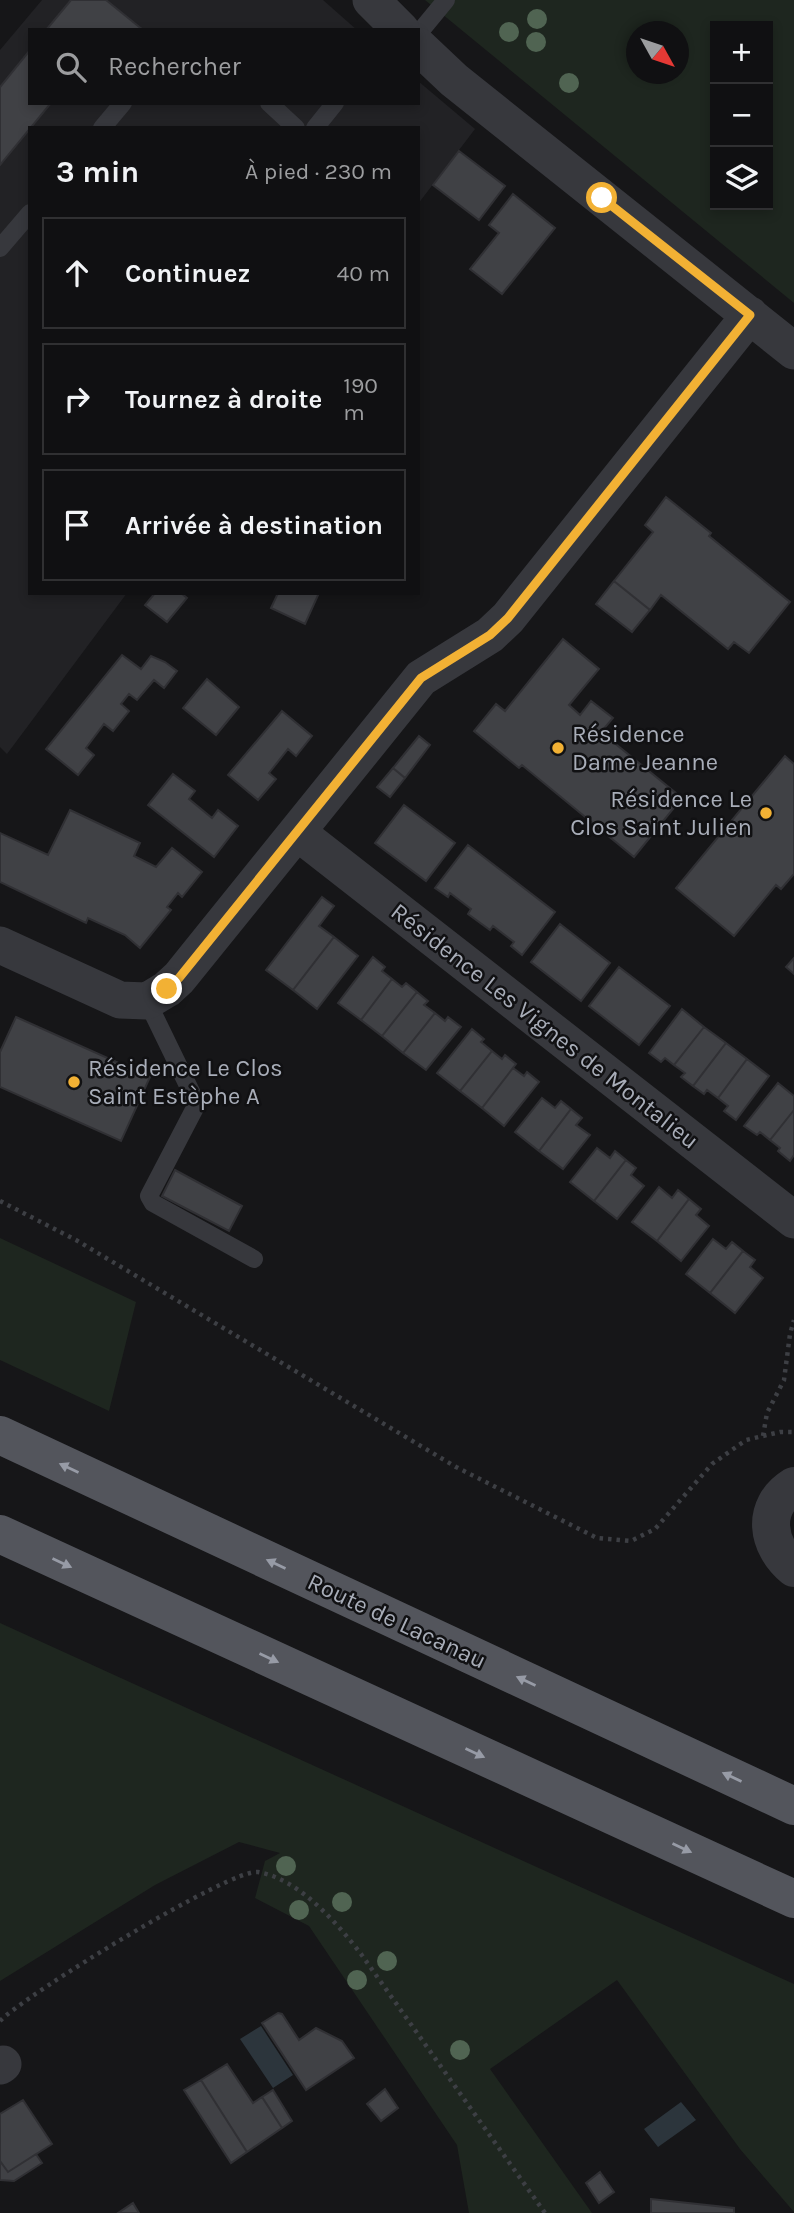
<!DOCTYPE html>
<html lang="fr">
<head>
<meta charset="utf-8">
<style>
	body { margin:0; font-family:Karla,sans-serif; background:#19191b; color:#f1f3f6 }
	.controls { position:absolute; right:21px; top:21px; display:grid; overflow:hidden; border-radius:0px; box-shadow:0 4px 10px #0003 }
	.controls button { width:63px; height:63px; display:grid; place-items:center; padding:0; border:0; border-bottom:2px solid #303032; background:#101012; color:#f1f3f6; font:35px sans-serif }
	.compass { position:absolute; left:626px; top:21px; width:63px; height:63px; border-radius:50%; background:#101012; box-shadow:0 4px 10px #0003; rotate:130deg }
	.stop { position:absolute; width:21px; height:21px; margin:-16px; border:5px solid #f2b134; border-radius:50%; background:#fff }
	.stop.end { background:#f2b134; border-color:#fff; box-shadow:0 2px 7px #0008 }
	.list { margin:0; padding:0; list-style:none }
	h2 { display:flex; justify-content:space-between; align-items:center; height:91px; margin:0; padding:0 28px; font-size:30px }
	h2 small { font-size:23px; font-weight:400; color:#9c9d9f }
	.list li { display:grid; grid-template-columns:46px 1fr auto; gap:21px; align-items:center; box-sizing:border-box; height:112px; margin:0 14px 14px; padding:0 14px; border:2px solid #303032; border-radius:0px }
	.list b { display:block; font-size:26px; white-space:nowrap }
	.list em { font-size:23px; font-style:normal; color:#9c9d9f }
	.icon { flex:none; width:38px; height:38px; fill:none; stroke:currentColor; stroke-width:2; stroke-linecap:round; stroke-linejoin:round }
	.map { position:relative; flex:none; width:794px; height:2213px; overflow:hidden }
	.search { position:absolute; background:#101012; box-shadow:0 4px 10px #0003; left:28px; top:28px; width:392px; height:77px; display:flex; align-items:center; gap:18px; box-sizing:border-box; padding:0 24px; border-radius:0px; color:#9c9d9f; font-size:26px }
	.panel { position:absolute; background:#101012; box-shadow:0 4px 10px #0003; left:28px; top:126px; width:392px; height:469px; border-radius:0px }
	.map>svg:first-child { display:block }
	.built { fill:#222225 }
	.green { fill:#1e261f; fill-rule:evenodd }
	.water { fill:#2c353c }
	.building { fill:#404145; stroke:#303034; stroke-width:2 }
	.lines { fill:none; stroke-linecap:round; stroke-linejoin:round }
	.path { stroke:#3d3f44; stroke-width:4.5; stroke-dasharray:3.5 5; stroke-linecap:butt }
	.service { stroke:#37383d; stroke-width:18 }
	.minor { stroke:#37383d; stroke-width:37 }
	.tertiary { stroke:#37383d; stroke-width:38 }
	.primary { stroke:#53555c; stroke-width:38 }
	.tree { fill:#506452 }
	.oneway { fill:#979ba6 }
	.route { stroke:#f2b134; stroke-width:9 }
	.poi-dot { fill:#f2b134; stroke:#111113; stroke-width:2.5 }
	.labels { text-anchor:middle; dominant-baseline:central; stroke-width:5; stroke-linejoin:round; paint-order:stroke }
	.poi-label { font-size:24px; fill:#a8adb8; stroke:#111113; text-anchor:start }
	.street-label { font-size:24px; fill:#a8adb8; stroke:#111113 }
</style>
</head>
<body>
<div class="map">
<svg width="794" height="2213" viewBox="0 0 794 2213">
	<rect width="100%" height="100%" fill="#161618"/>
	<path class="built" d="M42,0H323L357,30H30V103H418V81L475,129L418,204V128H30V593H127L7,754L0,747V50Z"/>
	<path class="green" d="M425,0H794V303ZM715,26H768V205H715ZM636,32H678V74H636Z
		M0,1238L136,1302L109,1411L0,1360Z
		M0,1623L794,1984V2212L740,2149L617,1980L490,2069L592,2213H469L457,2145L309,1926L255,1898L265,1861L280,1853L239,1842L155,1885L0,1981Z"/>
	<path class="water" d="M261,2026L293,2075L273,2088L240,2039Z
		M681,2102L696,2120L658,2147L644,2129Z"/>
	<path class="building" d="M71,0H106L143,30H46Z
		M30,50V103H51L0,165V87Z
		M459,151L505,186L479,220L433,185Z
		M513,194L555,228L502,294L470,269L499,233L489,225Z
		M666,497L711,533L709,536L790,602L749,653L734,642L728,649L661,595L650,610L614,581L653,532L645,525Z
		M614,581L650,610L632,632L596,604Z
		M155,593H181L187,598L167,622L145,605Z
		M278,593H319L305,624L271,608Z
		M563,639L599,669L569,705L580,715L591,701L613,718L601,732L682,798L634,857L522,765L519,768L474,731L496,704L505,711Z
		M122,655L141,669L151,656L165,662L177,671L164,688L154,680L137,700L129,694L121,704L129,711L113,731L104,724L86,748L94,755L78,775L46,749Z
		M207,679L239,707L216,735L183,708Z
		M282,711L312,736L296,756L288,749L269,773L276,779L258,800L228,775Z
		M419,736L430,745L405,778L393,768Z
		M785,756L794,764V874L781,889L776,885L734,936L676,888Z
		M393,768L405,778L390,797L377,787Z
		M173,774L195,791L189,799L212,818L218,810L238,826L214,857L148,805Z
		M404,805L455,843L426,881L375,843Z
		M70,810L140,843L134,856L156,867L172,848L202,872L182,897L178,893L167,907L171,910L140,948L125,935L88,918L86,923L0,882V833L48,855Z
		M468,845L555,912L522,955L511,946L514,942L493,926L490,930L468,914L471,909L450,893L448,897L435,888Z
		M322,897L334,906L319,926L334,937L293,990L266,970Z
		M560,924L610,963L581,1001L531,962Z
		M334,937L358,956L317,1009L293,990Z
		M373,957L385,967L382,971L392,979L361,1020L338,1003Z
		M794,958V974L786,967Z
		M619,967L670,1006L639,1045L589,1006Z
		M392,979L402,987L406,983L417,992L382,1036L361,1020Z
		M417,992L428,1001L424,1005L435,1013L403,1053L382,1036Z
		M682,1009L704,1027L674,1065L665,1058L661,1062L649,1053Z
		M435,1013L445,1021L448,1017L461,1027L426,1070L403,1053Z
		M16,1017L150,1077L121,1141L0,1087V1052Z
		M704,1027L726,1043L693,1086L681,1077L685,1073L674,1065Z
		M472,1029L484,1039L481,1042L492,1051L460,1091L437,1073Z
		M726,1043L747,1059L718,1098L707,1090L704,1094L693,1086Z
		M492,1051L502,1059L505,1055L516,1064L482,1108L460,1091Z
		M747,1059L769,1076L736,1120L724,1111L728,1106L718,1098Z
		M513,1068L524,1076L527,1072L539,1082L504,1126L482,1108Z
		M778,1083L794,1096V1110L770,1140L760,1132L757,1135L744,1126Z
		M542,1098L555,1108L561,1101L571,1109L539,1151L515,1132Z
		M571,1109L582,1118L576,1125L590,1135L563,1169L539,1151Z
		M794,1110V1155L790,1161L778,1151L780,1148L770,1140Z
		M597,1148L610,1158L615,1151L626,1160L594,1201L570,1182Z
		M626,1160L636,1168L631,1175L644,1186L617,1219L594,1201Z
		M175,1170L242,1206L229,1231L162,1196Z
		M659,1187L672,1198L678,1190L689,1199L657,1241L632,1222Z
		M689,1199L701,1209L696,1215L709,1226L681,1261L657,1241Z
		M713,1239L726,1249L732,1242L743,1251L710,1293L686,1274Z
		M743,1251L755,1260L750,1267L763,1278L735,1313L710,1293Z
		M278,2013L282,2014L299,2040L316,2028L342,2041L354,2058L306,2090L262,2023Z
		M227,2064L253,2103L262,2097L282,2128L247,2152L201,2080Z
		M201,2080L247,2152L231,2163L184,2090Z
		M385,2089L398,2108L381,2121L367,2104Z
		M273,2090L292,2121L282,2128L262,2097Z
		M23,2100L52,2144L8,2172L0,2161V2114Z
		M36,2154L42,2163L14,2181L0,2180V2161L8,2172Z
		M600,2172L614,2192L599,2203L586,2183Z
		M651,2199L734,2208V2213H651Z
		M133,2203L139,2213H118Z"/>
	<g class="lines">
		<path class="path" d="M0,1201L76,1240L456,1467L597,1538L631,1541L655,1529L712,1464L746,1440L780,1432H794
			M763,1436L767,1413L784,1380L790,1334L794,1320
			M0,2021C25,1995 231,1868 258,1872C299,1879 337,1923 361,1954L545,2213"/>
		<path class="service" d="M418,34L446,0
			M269,103L296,128
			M102,128L123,103
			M315,128L335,103
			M0,248L30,213
			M147,1001L197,1104L149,1196L153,1203L254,1259"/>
		<path class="minor" d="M371,0L401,30
			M418,46L454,80L794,351
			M297,832L794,1220
			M0,945L120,1000L147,1001L167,989L179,978L421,678L490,635L508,618L750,315
			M0,2066L3,2064"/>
		<path class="tertiary" d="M794,1486C760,1507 767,1546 794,1568"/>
		<path class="primary" d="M0,1435L794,1806
			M0,1534L794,1899"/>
	</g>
	<g class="tree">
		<circle cx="537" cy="19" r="10"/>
		<circle cx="509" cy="32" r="10"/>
		<circle cx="536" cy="42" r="10"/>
		<circle cx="569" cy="83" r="10"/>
		<circle cx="286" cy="1866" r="10"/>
		<circle cx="342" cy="1902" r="10"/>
		<circle cx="299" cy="1910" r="10"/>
		<circle cx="387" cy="1961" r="10"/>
		<circle cx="357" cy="1980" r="10"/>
		<circle cx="460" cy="2050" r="10"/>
	</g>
	<defs><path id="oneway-solid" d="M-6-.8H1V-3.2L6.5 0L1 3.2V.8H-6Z" transform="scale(1.75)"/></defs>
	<g class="oneway">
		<use href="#oneway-solid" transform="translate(69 1468) rotate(-155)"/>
		<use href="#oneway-solid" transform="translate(62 1563) rotate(25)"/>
		<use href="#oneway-solid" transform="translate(276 1564) rotate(-155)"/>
		<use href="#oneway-solid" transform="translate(269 1658) rotate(25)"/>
		<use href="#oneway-solid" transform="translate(526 1681) rotate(-155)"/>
		<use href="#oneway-solid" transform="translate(475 1753) rotate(25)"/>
		<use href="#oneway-solid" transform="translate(732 1777) rotate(-155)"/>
		<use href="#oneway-solid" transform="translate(682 1848) rotate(25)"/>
	</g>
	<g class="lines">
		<path class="route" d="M167,989L179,978L421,678L490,635L508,618L750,315L602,198"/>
	</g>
	<g class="poi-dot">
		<circle cx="558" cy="748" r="7"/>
		<circle cx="766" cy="813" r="7"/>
		<circle cx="74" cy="1082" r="7"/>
	</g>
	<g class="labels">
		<g class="poi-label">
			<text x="572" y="734">Résidence<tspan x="572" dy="28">Dame Jeanne</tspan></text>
			<text x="752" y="799" text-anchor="end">Résidence Le<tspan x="752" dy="28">Clos Saint Julien</tspan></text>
			<text x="88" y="1068">Résidence Le Clos<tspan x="88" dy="28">Saint Estèphe A</tspan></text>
		</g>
		<g class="street-label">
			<text transform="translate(545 1026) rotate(38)">Résidence Les Vignes de Montalieu</text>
			<text transform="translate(397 1621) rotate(25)">Route de Lacanau</text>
		</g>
	</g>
</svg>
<div class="controls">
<button>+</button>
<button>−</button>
<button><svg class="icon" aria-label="layers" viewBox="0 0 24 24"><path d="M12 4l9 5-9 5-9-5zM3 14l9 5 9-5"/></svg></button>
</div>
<svg class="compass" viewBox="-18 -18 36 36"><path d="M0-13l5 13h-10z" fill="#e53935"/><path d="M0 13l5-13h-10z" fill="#9c9d9f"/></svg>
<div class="stop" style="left:602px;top:198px"></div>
<div class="stop end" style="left:167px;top:989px"></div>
<div class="search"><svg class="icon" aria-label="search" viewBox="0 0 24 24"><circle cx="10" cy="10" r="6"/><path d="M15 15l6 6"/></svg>Rechercher</div>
<section class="panel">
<h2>3 min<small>À pied · 230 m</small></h2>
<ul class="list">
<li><svg class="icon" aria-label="ahead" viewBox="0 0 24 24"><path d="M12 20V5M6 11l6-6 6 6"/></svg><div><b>Continuez</b></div><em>40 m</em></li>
<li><svg class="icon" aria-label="right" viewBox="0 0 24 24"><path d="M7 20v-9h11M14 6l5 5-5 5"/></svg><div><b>Tournez à droite</b></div><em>190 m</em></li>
<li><svg class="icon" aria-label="arrive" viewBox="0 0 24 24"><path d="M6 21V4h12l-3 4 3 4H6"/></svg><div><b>Arrivée à destination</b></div></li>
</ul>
</section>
</div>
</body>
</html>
